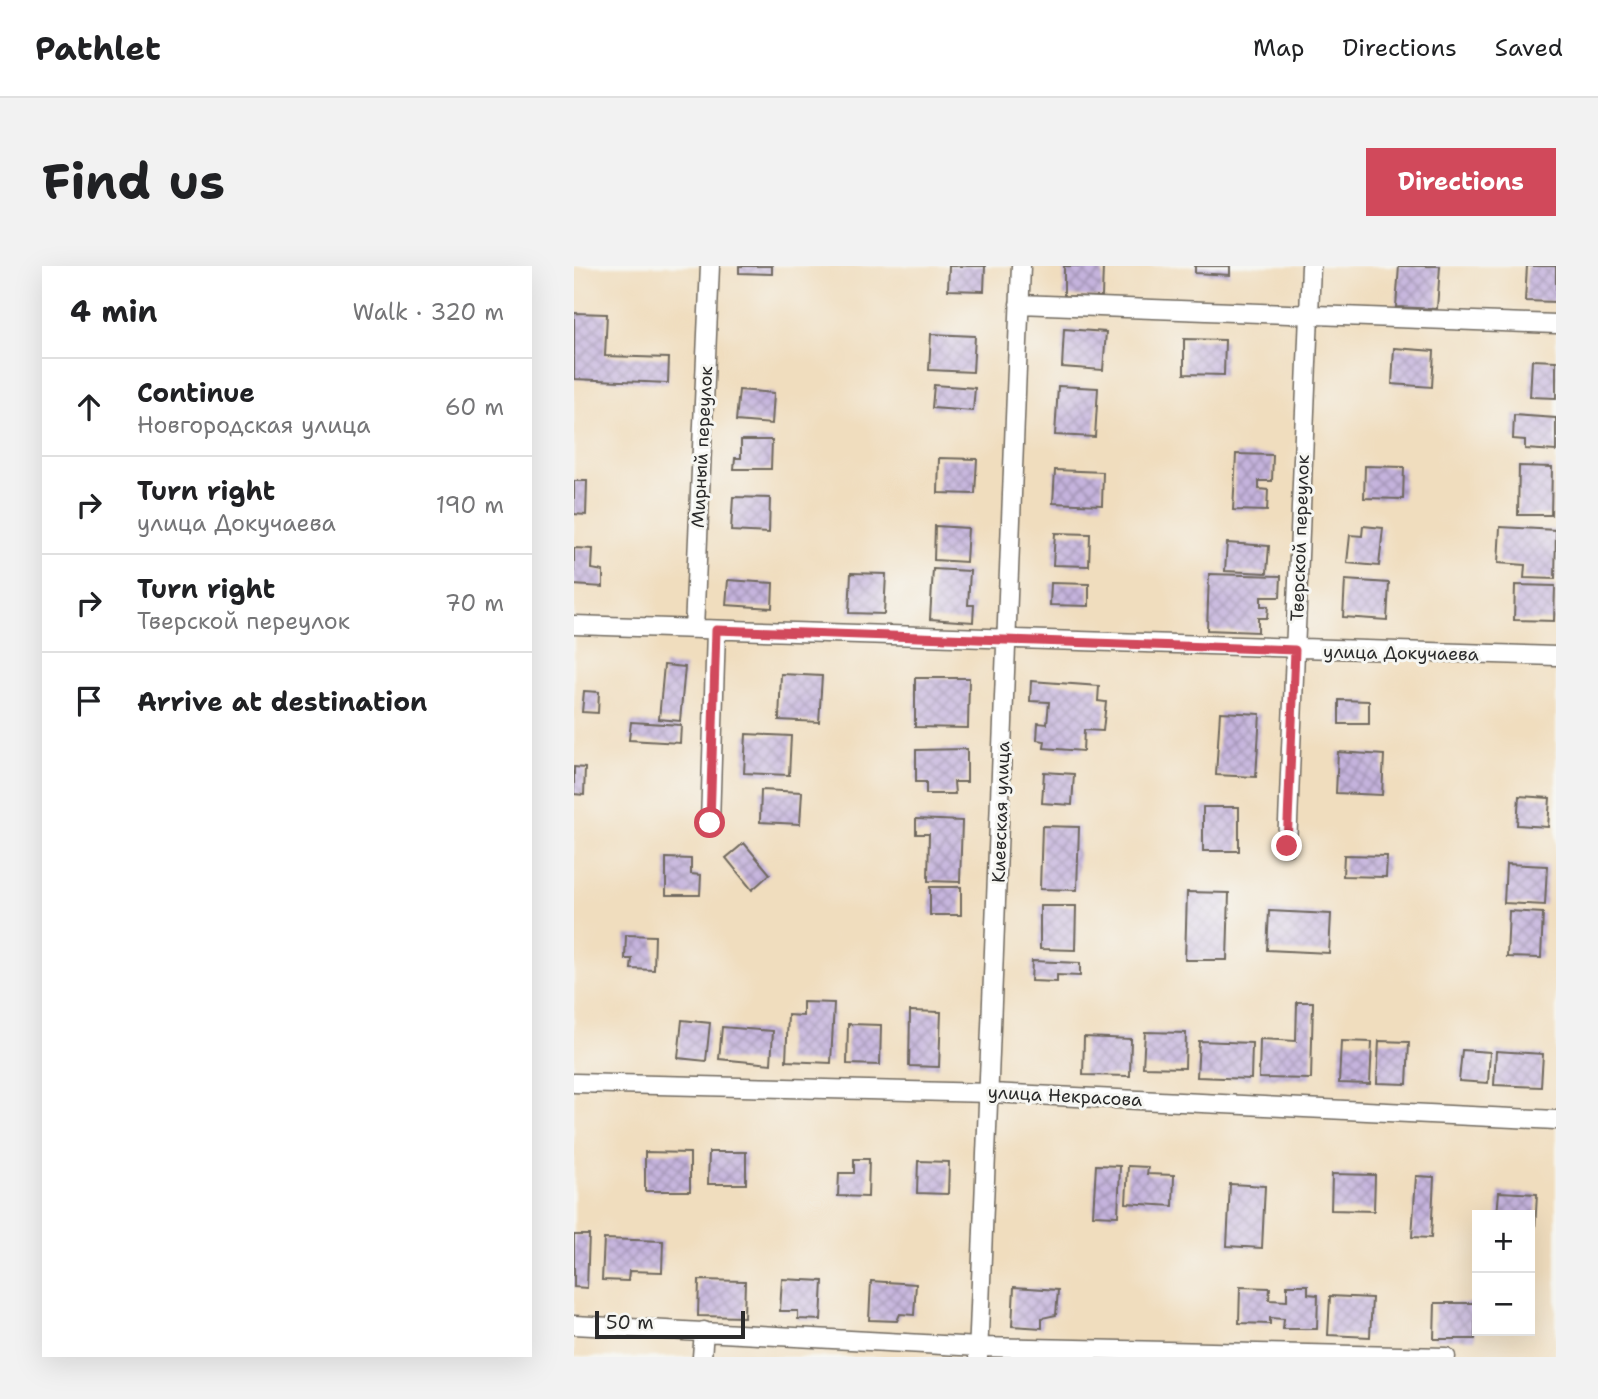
<!DOCTYPE html>
<html lang="en">
<head>
<meta charset="utf-8">
<style>
	body { margin:0; font-family:"Shantell Sans",sans-serif; background:#f2f2f2; color:#202124 }
	.controls { position:absolute; right:21px; bottom:21px; display:grid; overflow:hidden; border-radius:0px; box-shadow:0 7px 28px #0002 }
	.controls button { width:63px; height:63px; display:grid; place-items:center; padding:0; border:0; border-bottom:2px solid #e0e0e0; background:#fff; color:#202124; font:35px sans-serif }
	.scale { position:absolute; left:21px; bottom:18px; width:150px; box-sizing:border-box; padding-left:7px; border:4px solid #2b2b2b; border-top:0; font-size:19px; line-height:24px; white-space:nowrap; color:#2b2b2b; -webkit-text-stroke:5px #f6f6f2; paint-order:stroke }
	.stop { position:absolute; width:21px; height:21px; margin:-16px; border:5px solid #d1495b; border-radius:50%; background:#fff }
	.stop.end { background:#d1495b; border-color:#fff; box-shadow:0 2px 7px #0008 }
	.list { margin:0; padding:0; list-style:none }
	h2 { display:flex; justify-content:space-between; align-items:center; height:91px; margin:0; padding:0 28px; font-size:30px }
	h2 small { font-size:23px; font-weight:400; color:#757577 }
	.list li { display:grid; grid-template-columns:46px 1fr auto; gap:21px; align-items:center; box-sizing:border-box; height:98px; padding:0 28px; border-top:2px solid #e0e0e0 }
	.list b { display:block; font-size:26px; white-space:nowrap }
	.list p { margin:0; font-size:23px; white-space:nowrap; color:#757577 }
	.list em { font-size:23px; font-style:normal; color:#757577 }
	.icon { flex:none; width:38px; height:38px; fill:none; stroke:currentColor; stroke-width:2; stroke-linecap:round; stroke-linejoin:round }
	.map { position:relative; flex:none; width:982px; height:1091px; overflow:hidden; border-radius:0px }
	header { display:flex; align-items:center; gap:42px; box-sizing:border-box; height:98px; padding:0 35px; background:#fff; border-bottom:2px solid #e0e0e0 }
	header strong { font-size:33px }
	nav { display:flex; gap:38px; margin-inline-start:auto; font-size:24px }
	.intro { display:flex; align-items:center; justify-content:space-between; box-sizing:border-box; height:168px; padding:0 42px }
	h1 { margin:0; font-size:49px }
	.button { padding:18px 32px; border-radius:0px; background:#d1495b; color:#fff; font-size:24px; font-weight:700 }
	main { display:flex; gap:42px; padding:0 42px }
	aside { flex:1; background:#fff; border-radius:0px; box-shadow:0 7px 28px #0002 }
	.map>svg:first-child { display:block }
	.building { fill:url(#building-cross-hatch) }
	.lines { fill:none; stroke-linecap:round; stroke-linejoin:round }
	.minor-casing { stroke:#70695e; stroke-width:21 }
	.minor { stroke:#fff; stroke-width:18 }
	.route { stroke:#d1495b; stroke-width:9 }
	.labels { text-anchor:middle; dominant-baseline:central; stroke-width:6; stroke-linejoin:round; paint-order:stroke }
	.street-label { font-size:18px; fill:#2b2b2b; stroke:#f6f6f2 }
</style>
</head>
<body>
<header>
<strong>Pathlet</strong>
<nav><a>Map</a><a>Directions</a><a>Saved</a></nav>
</header>
<div class="intro"><h1>Find us</h1><a class="button">Directions</a></div>
<main>
<aside>
<h2>4 min<small>Walk · 320 m</small></h2>
<ul class="list">
<li><svg class="icon" aria-label="ahead" viewBox="0 0 24 24"><path d="M12 20V5M6 11l6-6 6 6"/></svg><div><b>Continue</b><p>Новгородская улица</p></div><em>60 m</em></li>
<li><svg class="icon" aria-label="right" viewBox="0 0 24 24"><path d="M7 20v-9h11M14 6l5 5-5 5"/></svg><div><b>Turn right</b><p>улица Докучаева</p></div><em>190 m</em></li>
<li><svg class="icon" aria-label="right" viewBox="0 0 24 24"><path d="M7 20v-9h11M14 6l5 5-5 5"/></svg><div><b>Turn right</b><p>Тверской переулок</p></div><em>70 m</em></li>
<li><svg class="icon" aria-label="arrive" viewBox="0 0 24 24"><path d="M6 21V4h12l-3 4 3 4H6"/></svg><div><b>Arrive at destination</b></div></li>
</ul>
</aside>
<div class="map">
<svg width="982" height="1091" viewBox="0 0 982 1091">
	<defs>
		<pattern id="building-cross-hatch" width="8" height="8" patternUnits="userSpaceOnUse" patternTransform="scale(1.75)"><rect width="8" height="8" fill="#c5b3dd"/><path d="M0 0l8 8M0 8l8-8" fill="none" stroke="#a092b3"/></pattern>
	</defs>
	<rect width="100%" height="100%" fill="#f6f6f2"/>
	<filter id="ink" filterUnits="userSpaceOnUse"><feTurbulence type="fractalNoise" baseFrequency=".0143" numOctaves="2"/><feDisplacementMap in="SourceGraphic" scale="14" xChannelSelector="R" yChannelSelector="G"/><feConvolveMatrix kernelMatrix="1 2 1 2 8 2 1 2 1" color-interpolation-filters="sRGB"/></filter>
	<filter id="wash" filterUnits="userSpaceOnUse"><feTurbulence type="fractalNoise" baseFrequency=".00686" numOctaves="4" result="noise"/><feDisplacementMap in="SourceGraphic" scale="28" xChannelSelector="R" yChannelSelector="G"/><feGaussianBlur stdDeviation="1.57" result="paint"/><feColorMatrix in="noise" values="0 0 0 0 0 0 0 0 0 0 0 0 0 0 0 0 0 1.4 0 .05"/><feComposite in="paint" operator="in"/></filter>
	<g filter="url(#wash)">
		<rect width="100%" height="100%" fill="#f0ddbe"/>
		<g id="blocks">
			<path class="building" d="M165,0H198V8L165,7Z
				M375,0H411L410,25L374,24Z
				M490,0H529L528,31L490,30Z
				M621,0H656V9L621,7Z
				M825,0H866L863,43L822,41Z
				M953,0H982V36L951,35Z
				M0,47L33,48L31,90L95,92L94,117L0,113Z
				M490,63L532,66L529,104L488,101Z
				M357,68L401,70L399,106L355,104Z
				M610,73L651,74L650,109L610,108Z
				M820,82L860,85L858,121L818,118Z
				M958,94L982,95V132L956,131Z
				M360,119L401,122L399,145L358,142Z
				M484,120L524,122L521,171L481,169Z
				M165,124L200,127L198,158L162,155Z
				M940,149L982,152V185L951,183V174L939,173Z
				M167,174H198L197,203H160L161,192H167Z
				M662,188L699,189L698,215H685V223L694,224L693,245L659,244Z
				M365,192L403,193L401,228L364,227Z
				M791,200L830,201L829,233L790,232Z
				M945,200L978,201L977,249H944Z
				M481,204L529,206L528,239L479,237Z
				M0,215H13L12,249L0,248Z
				M159,231L196,232L195,267L157,265Z
				M361,260L394,262L392,296L360,294Z
				M789,260L809,262L805,300L773,297L776,269L788,270Z
				M926,261L982,264L981,313L950,312L951,299L924,297Z
				M481,267L516,268L515,300L479,299Z
				M653,277L695,280L693,307L651,305Z
				M0,282L19,283L18,303L29,305V321L0,319Z
				M359,303L396,305L394,339H400L399,356L356,353Z
				M277,307L312,308L310,348L275,347Z
				M635,308L707,310L706,331H687V340H694L693,352H684V366L633,364Z
				M154,314L199,317L198,342L152,339Z
				M771,314L815,317L813,354L769,351Z
				M477,317L515,318V340L476,339Z
				M941,319L981,320L980,355L940,354Z
				M90,399L111,401L106,455L85,453Z
				M207,408L248,410L245,456L205,454Z
				M341,412H395L394,462L341,461Z
				M457,415L525,420L524,435L532,436L529,465L510,464L509,485L470,482L471,475L463,474L464,457L473,458L475,436L456,435Z
				M10,425L25,426L24,447L8,446Z
				M765,434L795,435V458H765Z
				M646,446L686,448L682,511L642,509Z
				M57,456L107,459L106,477L55,474Z
				M172,468L217,470L215,509L170,507Z
				M393,483V516H380L381,528H352V516H342V484Z
				M764,486L810,489L808,529L762,527Z
				M0,501L11,502L10,529L0,528Z
				M470,506L500,508L498,539L468,537Z
				M187,524L228,526L226,558L186,556Z
				M945,530L976,532L974,561L943,559Z
				M629,541H665V585H629Z
				M342,553L388,555L386,616L354,615L355,568H342Z
				M468,560L505,561L503,624L466,623Z
				M170,577L196,608L178,624L152,592Z
				M770,589L813,590L812,611L769,610Z
				M92,592L117,593V608L127,609L126,629H92Z
				M932,598L973,600L971,639L930,637Z
				M356,621H387V649H356Z
				M613,626L655,627L653,694H611Z
				M466,640H502L501,684L466,683Z
				M695,645L757,648L755,687L693,684Z
				M935,645L969,647L967,692L933,691Z
				M52,669L81,670L80,704L57,703L58,693H51Z
				M458,695L506,697V710L483,709V716L457,715Z
				M229,736L260,737L257,797L212,795L214,749L229,750Z
				M723,736H739L737,813L685,812L686,773L722,775Z
				M336,745L367,746L365,801L335,800Z
				M108,754L136,757L132,795L104,792Z
				M274,758L307,759L306,799L273,798Z
				M148,761L199,765L197,798L145,793Z
				M571,766L612,767L611,802L569,801Z
				M510,771L557,773L556,810L509,809Z
				M625,775L678,777L677,813L623,811Z
				M767,775L798,776L796,818L765,817Z
				M805,775L835,776L833,818L803,817Z
				M888,784L916,786L914,817L885,815Z
				M922,785L969,788L967,821L920,819Z
				M71,886L116,887V925H71Z
				M135,886H172V918H134Z
				M280,893H295L294,931L264,930L265,907H280Z
				M344,895L375,896L374,928L343,927Z
				M522,899L546,900L544,950L519,949Z
				M554,900L574,901L573,908L600,909L599,940L552,937Z
				M758,908L801,909L800,945L757,944Z
				M842,910L860,911L857,972L838,971Z
				M656,918L691,920L688,982L653,980Z
				M925,926L963,928L961,964H956V949H923Z
				M0,969H15L13,1022L0,1021Z
				M30,973L89,975L88,1006L55,1005L54,1015L28,1014Z
				M208,1013L249,1015L247,1054L224,1053V1045H206Z
				M125,1014L171,1015L170,1051L124,1050Z
				M297,1015L342,1018L340,1049L326,1048L323,1055L295,1054Z
				M713,1019H734V1028L744,1029L743,1063H709L710,1053L696,1052V1058L665,1057L666,1021L696,1022L695,1034L713,1035Z
				M440,1021L484,1024L482,1049L468,1052V1062L438,1060Z
				M756,1030L798,1032L796,1071L754,1069Z
				M861,1037H901V1073H860Z"/>
		</g>
	</g>
	<g filter="url(#ink)">
		<use href="#blocks" fill-opacity="0" stroke="#70695e" stroke-width="2"/>
		<g class="lines">
			<defs>
				<path id="minor" d="M445,38L982,58
					M0,359L982,390
					M120,363L136,0
					M136,557L142,364
					M713,580L737,0
					M0,817L417,827L982,854
					M0,1059L405,1081L872,1091
					M128,1091L130,1065
					M404,1091L447,0"/>
			</defs>
			<use href="#minor" class="minor-casing"/>
			<use href="#minor" class="minor"/>
		</g>
	</g>
	<g class="lines" filter="url(#ink)">
		<path class="route" d="M136,557L142,364L721,384L713,580"/>
	</g>
	<g class="labels">
		<g class="street-label">
			<text transform="translate(128 181) rotate(-87)">Мирный переулок</text>
			<text transform="translate(726 272) rotate(-88)">Тверской переулок</text>
			<text transform="translate(827 387) rotate(1)">улица Докучаева</text>
			<text transform="translate(427 546) rotate(-88)">Киевская улица</text>
			<text transform="translate(491 830) rotate(3)">улица Некрасова</text>
		</g>
	</g>
</svg>
<div class="controls">
<button>+</button>
<button>−</button>
</div>
<div class="scale">50 m</div>
<div class="stop" style="left:136px;top:557px"></div>
<div class="stop end" style="left:713px;top:580px"></div>
</div>
</main>
</body>
</html>
